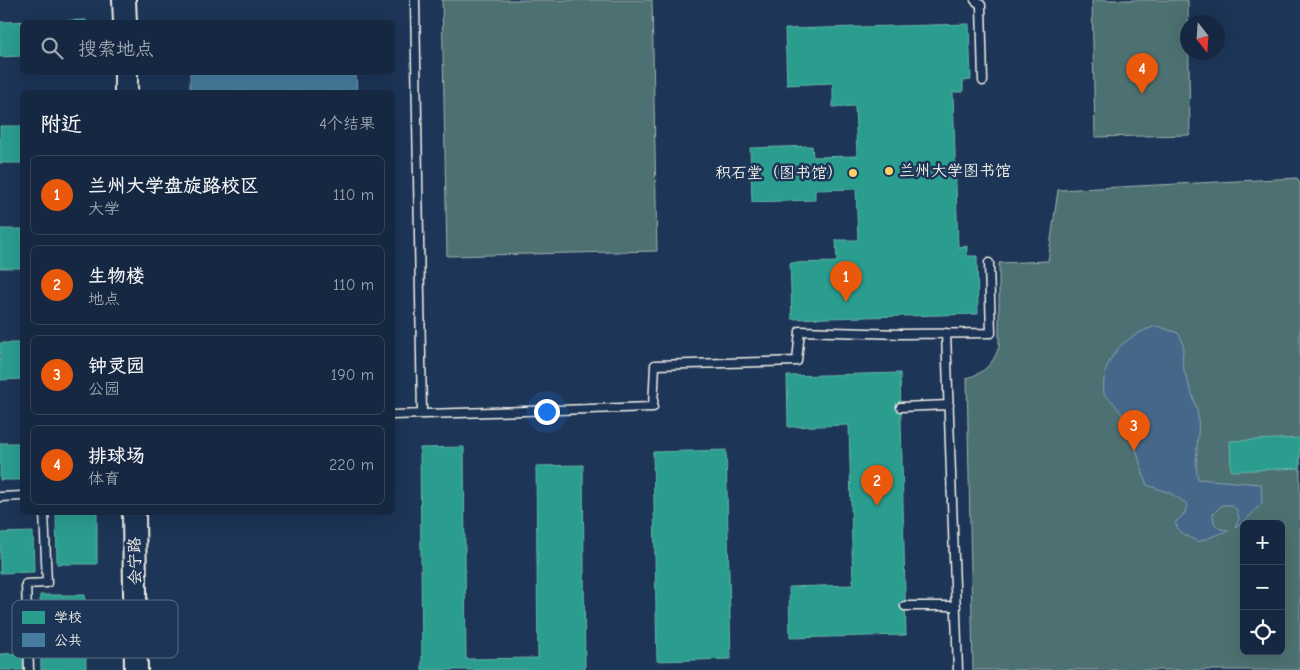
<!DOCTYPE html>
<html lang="zh">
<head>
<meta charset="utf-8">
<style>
	body { margin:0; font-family:"Comic Neue","LXGW WenKai TC",sans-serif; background:#1f3048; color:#f1f3f6 }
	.controls { position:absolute; right:15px; bottom:15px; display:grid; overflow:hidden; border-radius:8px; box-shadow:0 5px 20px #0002 }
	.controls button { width:45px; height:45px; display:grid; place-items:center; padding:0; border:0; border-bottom:1px solid #35445a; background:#162841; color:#f1f3f6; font:25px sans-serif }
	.compass { position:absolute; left:1180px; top:15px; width:45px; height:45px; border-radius:50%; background:#162841; box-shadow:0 5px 20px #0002; rotate:163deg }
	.you { position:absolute; left:546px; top:411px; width:18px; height:18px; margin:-12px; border:4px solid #fff; border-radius:50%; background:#1a73e8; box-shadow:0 0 0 8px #1a73e833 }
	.badge { display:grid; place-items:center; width:32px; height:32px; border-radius:50%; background:#ea580c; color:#fff; font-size:16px; font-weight:700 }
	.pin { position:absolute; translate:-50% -41px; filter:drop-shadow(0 1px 2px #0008) }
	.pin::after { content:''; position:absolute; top:26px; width:18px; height:15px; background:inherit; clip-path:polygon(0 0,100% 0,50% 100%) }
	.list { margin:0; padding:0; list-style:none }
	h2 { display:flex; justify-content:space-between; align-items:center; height:65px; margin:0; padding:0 20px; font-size:21px }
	h2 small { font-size:16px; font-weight:400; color:#9ea6b1 }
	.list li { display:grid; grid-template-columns:32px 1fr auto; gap:15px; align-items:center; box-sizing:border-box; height:80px; margin:0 10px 10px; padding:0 10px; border:1px solid #35445a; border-radius:8px }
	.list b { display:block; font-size:19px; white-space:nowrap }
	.list p { margin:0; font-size:16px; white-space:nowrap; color:#9ea6b1 }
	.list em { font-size:16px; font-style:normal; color:#9ea6b1 }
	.icon { flex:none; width:28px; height:28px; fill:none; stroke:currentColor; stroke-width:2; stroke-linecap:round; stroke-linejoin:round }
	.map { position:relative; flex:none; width:1300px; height:670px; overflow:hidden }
	.search { position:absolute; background:#162841; box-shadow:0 5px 20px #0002; left:20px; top:20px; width:375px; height:55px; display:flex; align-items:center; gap:12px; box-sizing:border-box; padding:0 18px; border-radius:8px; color:#9ea6b1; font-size:19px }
	.panel { position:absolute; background:#162841; box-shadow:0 5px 20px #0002; left:20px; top:90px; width:375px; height:425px; border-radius:8px }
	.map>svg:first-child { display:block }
	.green { fill:#4e7172; stroke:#a1b1ad; fill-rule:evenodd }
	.water { fill:#44678a; stroke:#8a9eb0 }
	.schools { fill:#2a9d8f; stroke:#67b6aa }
	.public { fill:#457b9d; stroke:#7a9eb4 }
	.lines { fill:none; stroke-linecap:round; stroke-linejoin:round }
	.lane-casing { stroke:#f4f1e8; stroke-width:11 }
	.secondary-casing { stroke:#f4f1e8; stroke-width:26 }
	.lane { stroke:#1d3557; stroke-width:8 }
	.secondary { stroke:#1d3557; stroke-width:22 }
	.poi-dot { fill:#ffd166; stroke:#1d3557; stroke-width:2 }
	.labels { text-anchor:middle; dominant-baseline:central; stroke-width:5; stroke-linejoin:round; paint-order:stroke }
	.poi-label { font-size:16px; fill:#f4f1e8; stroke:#1d3557; text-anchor:start }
	.street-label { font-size:16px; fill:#f4f1e8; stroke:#1d3557 }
	.key { fill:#1d3557; stroke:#5e6d82; stroke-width:1 }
	.key-label { font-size:14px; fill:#f4f1e8 }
</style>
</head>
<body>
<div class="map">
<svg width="1300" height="670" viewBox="0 0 1300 670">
	<rect width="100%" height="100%" fill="#1d3557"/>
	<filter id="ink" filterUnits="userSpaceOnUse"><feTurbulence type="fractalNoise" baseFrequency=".02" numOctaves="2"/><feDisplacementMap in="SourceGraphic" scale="10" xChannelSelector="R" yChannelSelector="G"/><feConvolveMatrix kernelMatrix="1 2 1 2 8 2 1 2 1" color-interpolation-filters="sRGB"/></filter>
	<g filter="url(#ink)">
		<path class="green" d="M442,0H652L657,251L447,256Z
			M1092,0H1188L1190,135L1095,137Z
			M1297,178L1300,184V670H973L967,378C984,373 993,364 999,347V263L1048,261L1058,190ZM1244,524H1281V651H1244Z"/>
		<path class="water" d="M1157,326L1178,333C1188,349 1180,350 1183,366C1187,384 1196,399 1198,418C1200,438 1193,459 1198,479L1261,484L1262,503L1244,522L1235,527L1239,519L1237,510L1231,505H1222L1213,514L1214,523L1220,529L1229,530L1198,542L1180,532L1175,523L1185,513L1187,504L1170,493L1147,485C1135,452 1133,417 1104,394C1100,360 1124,335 1157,326Z"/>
		<path class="schools" d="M86,20V22H22V56L0,57V22Z
			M969,24L971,80L963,81V92H953L958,247L967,246V256H977L978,314L792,319L790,263L837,262L836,240H858L856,189L815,190V200L752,202L750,148L812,146L813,157L857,156L855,106L833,107V83L787,85L785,29Z
			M0,126H22V163H0Z
			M0,229H22V268H0Z
			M0,343H22V379L0,380Z
			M900,373L906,635L790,638L789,587L853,585L849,425L788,427L787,376Z
			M1300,438V468L1231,471L1230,441Z
			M0,443H22V480H0Z
			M464,447L466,659L538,658L536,466L583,465L585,670H422L420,448Z
			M726,450L731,659L657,661L653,452Z
			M56,512H97V564H57Z
			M33,532L34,572L0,573V533Z
			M40,595H85L86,670H41Z
			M24,653V670H0V654Z"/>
		<path class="public" d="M190,72H356L357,92H190Z"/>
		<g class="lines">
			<defs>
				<path id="lane" d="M415,0L422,414
					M975,0L981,5L983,81
					M946,333L958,670
					M901,407L949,405
					M392,415L653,407L655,365L797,361L800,331L901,334L991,333L989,263
					M0,497L22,496
					M905,606H956
					M29,670L26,584L47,583L44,512"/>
				<path id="secondary" d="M124,0L125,22
					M126,72V92
					M134,512L136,670"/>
			</defs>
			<use href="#lane" class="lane-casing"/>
			<use href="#secondary" class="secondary-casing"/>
			<use href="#lane" class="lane"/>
			<use href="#secondary" class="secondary"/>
		</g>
	</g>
	<g class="poi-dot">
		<circle cx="889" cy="171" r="5"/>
		<circle cx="853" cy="173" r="5"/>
	</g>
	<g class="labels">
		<g class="poi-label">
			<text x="899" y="171">兰州大学图书馆</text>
			<text x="843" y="173" text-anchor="end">积石堂（图书馆）</text>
		</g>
		<g class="street-label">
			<text transform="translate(135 561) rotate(-91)">会宁路</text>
		</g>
	</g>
	<rect x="12" y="600" width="166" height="58" rx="8" class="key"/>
	<rect x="22" y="611" width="23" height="13" fill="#2a9d8f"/>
	<rect x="22" y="633" width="23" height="14" fill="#457b9d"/>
	<g class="key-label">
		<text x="54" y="622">学校</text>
		<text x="54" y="645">公共</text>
	</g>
</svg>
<div class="controls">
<button>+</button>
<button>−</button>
<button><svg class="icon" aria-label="locate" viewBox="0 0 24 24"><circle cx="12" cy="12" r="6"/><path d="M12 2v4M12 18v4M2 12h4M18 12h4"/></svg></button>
</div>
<svg class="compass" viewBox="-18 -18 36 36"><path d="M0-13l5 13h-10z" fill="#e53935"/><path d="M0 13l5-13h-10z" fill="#9ea6b1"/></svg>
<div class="you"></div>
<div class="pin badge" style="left:846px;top:302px">1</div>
<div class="pin badge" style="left:877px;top:506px">2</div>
<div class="pin badge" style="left:1134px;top:451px">3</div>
<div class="pin badge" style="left:1142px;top:94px">4</div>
<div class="search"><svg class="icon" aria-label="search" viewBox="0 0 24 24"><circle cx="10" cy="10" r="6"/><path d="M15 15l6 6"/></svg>搜索地点</div>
<section class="panel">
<h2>附近<small>4个结果</small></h2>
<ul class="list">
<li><span class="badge">1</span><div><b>兰州大学盘旋路校区</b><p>大学</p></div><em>110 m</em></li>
<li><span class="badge">2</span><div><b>生物楼</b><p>地点</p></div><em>110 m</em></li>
<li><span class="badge">3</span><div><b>钟灵园</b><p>公园</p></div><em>190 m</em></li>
<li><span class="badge">4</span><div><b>排球场</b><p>体育</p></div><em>220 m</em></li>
</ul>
</section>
</div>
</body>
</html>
